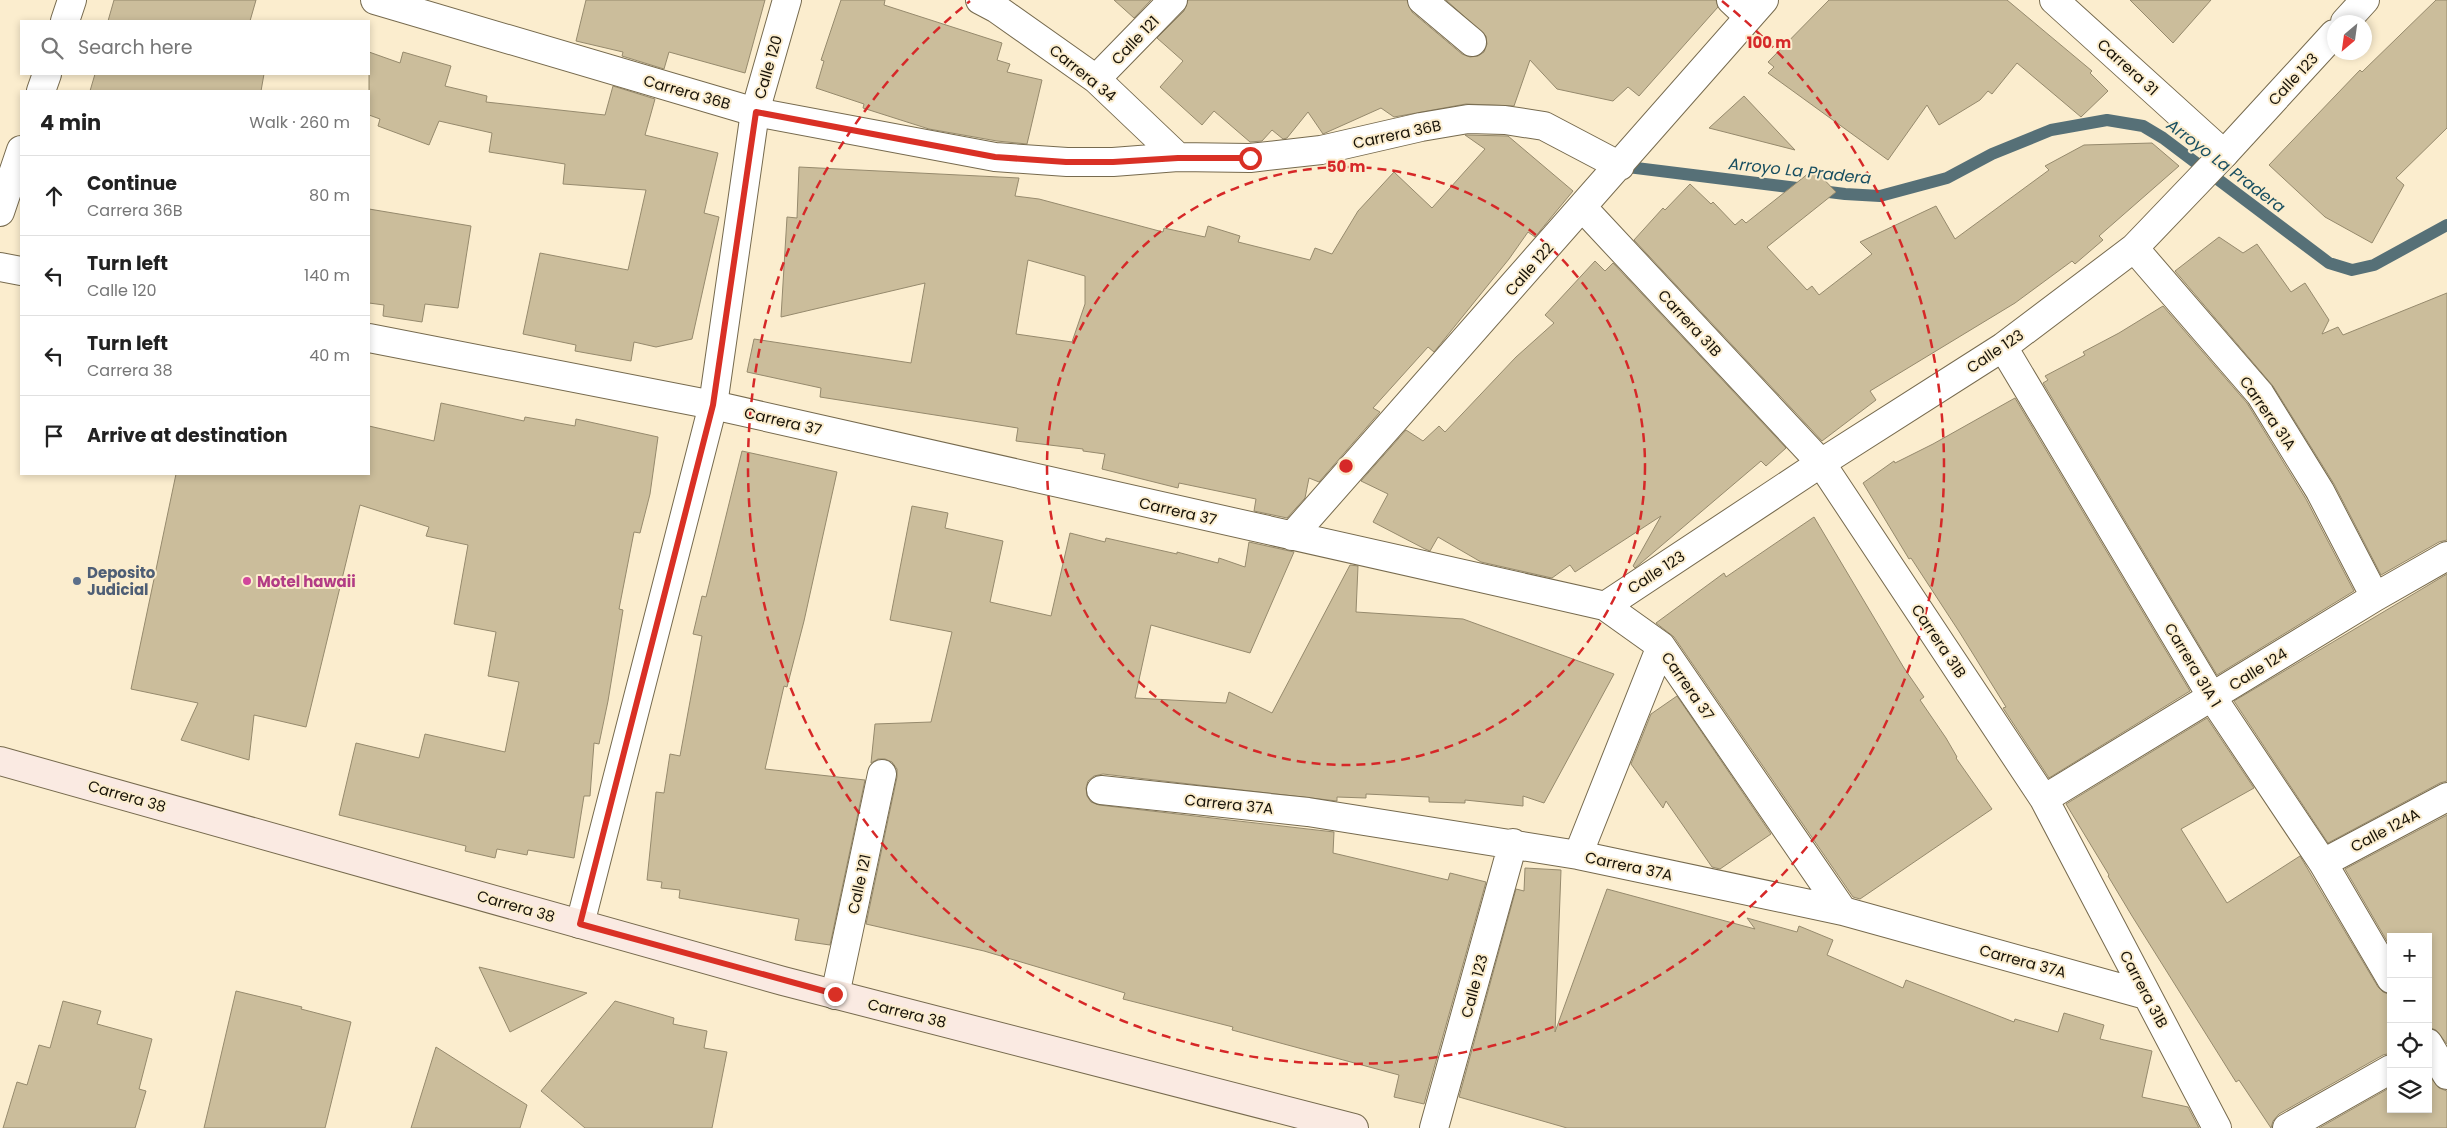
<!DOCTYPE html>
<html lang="en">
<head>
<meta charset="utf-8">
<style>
	body { margin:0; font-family:Poppins,sans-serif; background:#f2f2f2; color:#222 }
	.controls { position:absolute; right:15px; bottom:15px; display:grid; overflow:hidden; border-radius:0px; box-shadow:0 2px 8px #0003 }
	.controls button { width:45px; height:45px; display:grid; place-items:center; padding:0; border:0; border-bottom:1px solid #e0e0e0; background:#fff; color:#222; font:25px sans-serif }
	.compass { position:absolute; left:2327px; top:15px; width:45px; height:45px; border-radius:50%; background:#fff; box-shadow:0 2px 8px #0003; rotate:209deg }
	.stop { position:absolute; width:15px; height:15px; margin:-11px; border:4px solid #d93025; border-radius:50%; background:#fff }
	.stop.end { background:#d93025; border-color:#fff; box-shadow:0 1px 5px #0008 }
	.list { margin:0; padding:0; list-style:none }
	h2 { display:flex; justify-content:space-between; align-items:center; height:65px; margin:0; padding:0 20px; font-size:21px }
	h2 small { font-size:16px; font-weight:400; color:#767676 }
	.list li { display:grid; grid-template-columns:32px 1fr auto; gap:15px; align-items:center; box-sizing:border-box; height:80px; padding:0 20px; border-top:1px solid #e0e0e0 }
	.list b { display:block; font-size:19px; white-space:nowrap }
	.list p { margin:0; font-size:16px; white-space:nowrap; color:#767676 }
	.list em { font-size:16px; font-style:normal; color:#767676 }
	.icon { flex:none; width:28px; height:28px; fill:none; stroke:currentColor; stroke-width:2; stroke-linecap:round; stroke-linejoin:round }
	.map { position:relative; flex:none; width:2447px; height:1128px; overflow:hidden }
	.search { position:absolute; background:#fff; box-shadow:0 2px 8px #0003; left:20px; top:20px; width:350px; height:55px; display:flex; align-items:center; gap:12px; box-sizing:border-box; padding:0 18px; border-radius:0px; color:#767676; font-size:19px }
	.panel { position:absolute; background:#fff; box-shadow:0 2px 8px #0003; left:20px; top:90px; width:350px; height:385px; border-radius:0px }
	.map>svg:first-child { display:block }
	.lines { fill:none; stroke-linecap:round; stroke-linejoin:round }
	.stream { stroke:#567077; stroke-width:12 }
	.building { fill:#cbbd9b; stroke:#968a6d; fill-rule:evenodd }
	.minor-casing { stroke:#766a4e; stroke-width:30 }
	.tertiary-casing { stroke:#766a4e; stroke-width:30 }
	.secondary-casing { stroke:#766a4e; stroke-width:30 }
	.minor { stroke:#fff; stroke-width:28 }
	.tertiary { stroke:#fff; stroke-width:28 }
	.secondary { stroke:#faeae2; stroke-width:28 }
	.route { stroke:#d93025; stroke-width:6 }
	.ring { fill:none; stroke:#d62828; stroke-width:2.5; stroke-dasharray:9 6 }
	.service-dot { fill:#5c6f8a; stroke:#fbedce; stroke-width:2 }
	.hotel-dot { fill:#d1479c; stroke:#fbedce; stroke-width:2 }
	.labels { text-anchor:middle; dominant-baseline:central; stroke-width:4; stroke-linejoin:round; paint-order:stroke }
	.street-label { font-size:15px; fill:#181308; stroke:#fbedce }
	.service-label { font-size:15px; font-weight:bold; fill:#4e5e75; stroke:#fbedce; text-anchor:start }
	.hotel-label { font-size:15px; font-weight:bold; fill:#b23c85; stroke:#fbedce; text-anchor:start }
	.water-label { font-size:16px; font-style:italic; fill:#174e60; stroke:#fbedce }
	.centre { fill:#d62828; stroke:#fbedce; stroke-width:2.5 }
	.ring-label { font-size:15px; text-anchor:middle; font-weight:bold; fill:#d62828; stroke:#fbedce; stroke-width:4; stroke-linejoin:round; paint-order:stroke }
</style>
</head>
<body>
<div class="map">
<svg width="2447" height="1128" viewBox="0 0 2447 1128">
	<rect width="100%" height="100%" fill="#fbedce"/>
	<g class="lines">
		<path class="stream" d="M1620,166L1845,194L1880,196L1947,178L1992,154L2051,130L2107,120L2143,126L2163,138L2329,263L2352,270L2374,265L2447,225"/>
	</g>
	<path class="building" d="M114,0H256L250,21H108Z
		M586,0H765L745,73L669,52L664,69L622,56L623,52L576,41Z
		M841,0H885L884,5L1002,43L997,60L1010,64L1007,72L1042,80L1027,144L997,141L929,129L863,108L864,104L816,88L824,61L821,60Z
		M1114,0H1151L1134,18Z
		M1188,0H1407L1412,12L1462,54L1470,57L1478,56L1484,52L1487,44L1486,36L1446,0H1716L1718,7L1639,96L1628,87L1613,101L1557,89L1530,60L1514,106L1466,104L1394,117L1381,108L1323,134L1308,112L1287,138L1283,139L1272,130L1262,141L1250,142L1214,111L1202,125L1160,87L1183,61L1157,38L1184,11Z
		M1829,0H2007L2092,71L2090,73L2108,91L2081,117L2017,63L1992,94L1988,91L1980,100L1939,125L1927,105L1888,160L1768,73L1774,67L1768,62Z
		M2130,0H2211L2173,43Z
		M2436,0H2447V128L2396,178L2404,185L2372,243L2325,217L2269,165L2360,70L2362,72Z
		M369,52L400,63L403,52L451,66L445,86L487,96L486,102L605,115L613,86L655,99L645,135L718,153L704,213L719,217L692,339L656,347L634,342L631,361L575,351L576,345L523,334L540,253L628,270L646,190L563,184L565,164L489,152L492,133L439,121L429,145L378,126L380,119L369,115Z
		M95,74H264L261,91H90Z
		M1744,96L1795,150L1709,128Z
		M1465,135L1508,136L1573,191L1535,237L1528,232L1509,259L1434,352L1428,347L1373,408L1380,412L1319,482L1309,478L1305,498L1287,518L1254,511L1256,499L1179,483L1178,488L1102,469L1105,454L1083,451V449L1016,441L1018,428L820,397L821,388L747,372L754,339L911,363L925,283L781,317L787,217L797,218L799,167L1019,178L1015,196L1039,199L1163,232L1164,228L1205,237L1208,226L1240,236L1238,242L1310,260L1315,248L1332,254L1358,211L1394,172L1432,208L1485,149ZM1028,260L1085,276V304L1072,342L1016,334Z
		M2152,143L2179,166L2099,236L2103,240L2075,264L2072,261L2015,303L1870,391L1876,400L1822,441L1634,240L1663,208L1665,210L1690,184L1711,204L1713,202L1735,225L1742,219L1746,223L1814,169L1836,192L1767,247L1807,290L1812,286L1819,295L1872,254L1860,242L1921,213L1936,206L1955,239L2049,170L2045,166L2084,145Z
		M369,209L471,226L458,308L425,304L422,322L383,316L384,305L369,303Z
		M2219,237L2243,253L2257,244L2291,292L2305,283L2329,320L2322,334L2338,327L2343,335L2447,293V540L2439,542L2381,575L2334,484L2273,386L2175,271Z
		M1595,261L1605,271L1613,263L1786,448L1766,466L1761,461L1635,568L1633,566L1661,516L1575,572L1570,565L1552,578L1481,562L1438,537L1430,551L1425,549L1373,522L1388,494L1361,481L1406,430L1423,441L1439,426L1445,432L1516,357L1554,323L1545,315Z
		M2163,306L2247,403L2306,499L2354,591L2217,675L2043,383L2048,380L2045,376L2085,355L2083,352L2119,333Z
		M2015,398L2190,691L2049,778L2003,708L2006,707L1960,633L1911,558L1909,559L1863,483L1894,461L1895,463L1933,444Z
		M441,403L524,421L525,417L575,426L576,419L658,437L650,494L640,533L634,532L619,609L623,610L608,701L599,744L594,743L590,796H584L574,858L528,850L527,855L497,849L495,858L465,851L466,846L339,815L356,743L419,758L425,734L505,752L519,682L488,676L496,632L454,624L468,545L426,536L429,527L360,505L306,727L254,715L249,760L181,740L198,703L131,689L176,474H369V426L434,441Z
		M742,451L837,472L804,621L787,687L784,686L765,769L865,780L830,945L795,940L799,919L679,898L680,890L661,888L662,882L647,880L656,792L664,793L670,754L680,756L702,636L693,634L702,596L706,597Z
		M912,506L948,513L945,528L1003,541L990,602L1051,616L1070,533L1105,542L1106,538L1177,554V552L1218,563L1219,558L1245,567L1249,542L1294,552L1250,653L1151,625L1135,698L1226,703L1229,692L1272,713L1350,565L1358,566L1356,612L1463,619L1614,674L1544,803L1523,796V806L1465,800V803L1429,802V797L1366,794V798L1337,797V801L1103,774L1094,776L1088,781L1086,788L1087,796L1091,802L1099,805L1334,832L1333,853L1448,880L1450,873L1486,882L1424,1104L1394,1097L1399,1075L1232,1030L1233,1027L1123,999L1125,993L984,951L866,924L897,777V769L892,762L885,759H878L871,763L875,724L931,722L952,632L890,620Z
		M1814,517L1904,668L1924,697L1920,700L1946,738L1957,757L1956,758L1992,809L1860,899L1853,897L1674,637L1656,623L1724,573L1726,577Z
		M2447,574V781L2440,783L2328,843L2234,701Z
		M1677,696L1771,834L1720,869L1712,867L1666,801L1663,808L1631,764L1651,714Z
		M2207,718L2254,788L2181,829L2227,903L2300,856L2378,987L2383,992L2391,995V1053L2383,1055L2279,1114L2273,1121L2271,1128L2239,1080L2236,1082L2132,916L2108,876L2109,875L2066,804Z
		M2447,815V1044L2436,1030L2428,1027V937H2391V948L2345,869Z
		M1525,868L1561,870L1555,1032L1607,889L1755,929L1747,918L1797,932L1799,926L1833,940L1827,955L1903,988L1906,980L2014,1022L2015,1019L2058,1032L2064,1013L2104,1025L2100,1039L2152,1051L2142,1097L2188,1107L2199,1128H1567L1459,1097L1516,889L1524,891Z
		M479,967L587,993L510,1032Z
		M236,991L302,1007L301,1009L351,1022L325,1128H204Z
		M63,1001L101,1011L97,1024L152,1039L139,1089L146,1091L135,1128H3L17,1082L27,1085L39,1045L50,1048Z
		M615,1001L674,1018L673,1024L707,1031L704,1048L727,1052L712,1128H585L541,1091Z
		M436,1047L527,1105L520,1128H411Z
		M2428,1074L2439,1088L2447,1091V1128H2319L2391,1087V1109H2428Z"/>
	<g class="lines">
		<defs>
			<path id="minor" d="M375,0L755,112L995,157L1067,162H1113L1178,157L1250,158L1321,150L1421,127L1468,119L1505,120L1544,126L1620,166
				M980,0L997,9L1096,79L1178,157
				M1422,0L1472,42
				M1731,0L1749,17
				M65,21L72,0
				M1096,79L1173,0
				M41,91L47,74
				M1583,208L1821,463L2044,799L2217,1128
				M0,212L21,150
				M2134,248L2260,394L2320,491L2375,597
				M0,267L21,271
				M369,338L713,405L1605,606L1661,646L1843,911
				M2003,347L2212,697L2323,863L2391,979
				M1292,536L1764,0
				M1605,606L1821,463L2003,347L2134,248L2224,154
				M1101,790L1308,812L1578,855L1843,911L2146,995
				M2044,799L2375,597L2447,556
				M1578,855L1661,646
				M2323,863L2447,797
				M835,995L882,774
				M2428,1043L2447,1075
				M1434,1128L1513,843
				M2287,1128L2391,1069"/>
			<path id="tertiary" d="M2054,0L2224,154L2334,34
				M2345,22L2365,0
				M580,924L713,405L755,112L787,0"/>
			<path id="secondary" d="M0,761L783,981L1354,1128"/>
		</defs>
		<use href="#minor" class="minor-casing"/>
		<use href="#tertiary" class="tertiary-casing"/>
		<use href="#secondary" class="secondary-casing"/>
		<use href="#minor" class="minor"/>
		<use href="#tertiary" class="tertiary"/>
		<use href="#secondary" class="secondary"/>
	</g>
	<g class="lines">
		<path class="route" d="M835,994L580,924L713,405L756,112L995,157L1066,162H1113L1178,158H1250"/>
	</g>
	<g class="ring">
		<circle cx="1346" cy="466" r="299"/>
		<path d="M1722 1A598 598 0 1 1 970 1"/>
	</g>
	<circle class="service-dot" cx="77" cy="581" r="5"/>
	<circle class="hotel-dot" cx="247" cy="581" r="5"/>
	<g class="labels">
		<g class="street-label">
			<text transform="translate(1135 40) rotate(-46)">Calle 121</text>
			<text transform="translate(768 67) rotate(-74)">Calle 120</text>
			<text transform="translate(2128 67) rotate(42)">Carrera 31</text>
			<text transform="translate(1083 73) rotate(39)">Carrera 34</text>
			<text transform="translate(2293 79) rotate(-47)">Calle 123</text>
			<text transform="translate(687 92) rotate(16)">Carrera 36B</text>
			<text transform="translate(1397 134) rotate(-12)">Carrera 36B</text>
			<text transform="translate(1529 269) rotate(-49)">Calle 122</text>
			<text transform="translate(1690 323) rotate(47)">Carrera 31B</text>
			<text transform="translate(1995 351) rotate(-34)">Calle 123</text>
			<text transform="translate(2268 413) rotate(55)">Carrera 31A</text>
			<text transform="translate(783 421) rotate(13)">Carrera 37</text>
			<text transform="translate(1178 511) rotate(13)">Carrera 37</text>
			<text transform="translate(1656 572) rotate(-33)">Calle 123</text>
			<text transform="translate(1939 641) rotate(56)">Carrera 31B</text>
			<text transform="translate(2193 665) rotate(59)">Carrera 31A 1</text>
			<text transform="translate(2258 669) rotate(-32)">Calle 124</text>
			<text transform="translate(1688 686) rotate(55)">Carrera 37</text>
			<text transform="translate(127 796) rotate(16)">Carrera 38</text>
			<text transform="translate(1229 804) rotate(6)">Carrera 37A</text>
			<text transform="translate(2385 830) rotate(-28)">Calle 124A</text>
			<text transform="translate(1629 866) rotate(12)">Carrera 37A</text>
			<text transform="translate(859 884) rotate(-78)">Calle 121</text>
			<text transform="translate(516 906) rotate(16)">Carrera 38</text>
			<text transform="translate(2023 961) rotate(15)">Carrera 37A</text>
			<text transform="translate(1474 986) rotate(-75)">Calle 123</text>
			<text transform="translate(2144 989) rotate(62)">Carrera 31B</text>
			<text transform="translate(907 1013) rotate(14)">Carrera 38</text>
		</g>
		<g class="service-label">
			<text x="87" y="572">Deposito<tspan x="87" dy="17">Judicial</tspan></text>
		</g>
		<g class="hotel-label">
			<text x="257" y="581">Motel hawaii</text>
		</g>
		<g class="water-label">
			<text transform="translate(2226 166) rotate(37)">Arroyo La Pradera</text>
			<text transform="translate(1800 171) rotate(6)">Arroyo La Pradera</text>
		</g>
	</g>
	<circle cx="1346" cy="466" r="8" class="centre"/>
	<g class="ring-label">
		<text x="1769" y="48">100 m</text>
		<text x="1346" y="172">50 m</text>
	</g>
</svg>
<div class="controls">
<button>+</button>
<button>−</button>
<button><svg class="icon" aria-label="locate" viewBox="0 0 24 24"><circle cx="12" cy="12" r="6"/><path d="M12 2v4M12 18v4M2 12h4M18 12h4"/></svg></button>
<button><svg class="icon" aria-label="layers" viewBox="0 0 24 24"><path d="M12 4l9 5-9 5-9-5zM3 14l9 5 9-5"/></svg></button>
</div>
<svg class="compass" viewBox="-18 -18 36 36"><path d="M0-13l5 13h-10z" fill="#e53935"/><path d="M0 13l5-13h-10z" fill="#767676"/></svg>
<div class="stop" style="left:1250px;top:158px"></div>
<div class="stop end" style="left:835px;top:994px"></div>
<div class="search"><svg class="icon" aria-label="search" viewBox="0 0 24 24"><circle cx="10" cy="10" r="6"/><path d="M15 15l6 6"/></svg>Search here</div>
<section class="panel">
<h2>4 min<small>Walk · 260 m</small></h2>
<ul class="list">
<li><svg class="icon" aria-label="ahead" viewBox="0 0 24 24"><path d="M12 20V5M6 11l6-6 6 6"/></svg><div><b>Continue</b><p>Carrera 36B</p></div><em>80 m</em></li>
<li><svg class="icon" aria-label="left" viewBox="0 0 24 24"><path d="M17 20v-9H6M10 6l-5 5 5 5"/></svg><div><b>Turn left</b><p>Calle 120</p></div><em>140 m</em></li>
<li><svg class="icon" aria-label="left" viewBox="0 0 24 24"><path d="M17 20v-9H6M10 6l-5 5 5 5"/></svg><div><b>Turn left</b><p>Carrera 38</p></div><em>40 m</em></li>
<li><svg class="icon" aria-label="arrive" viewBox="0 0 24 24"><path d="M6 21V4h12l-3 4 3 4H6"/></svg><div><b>Arrive at destination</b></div></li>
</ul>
</section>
</div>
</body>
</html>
